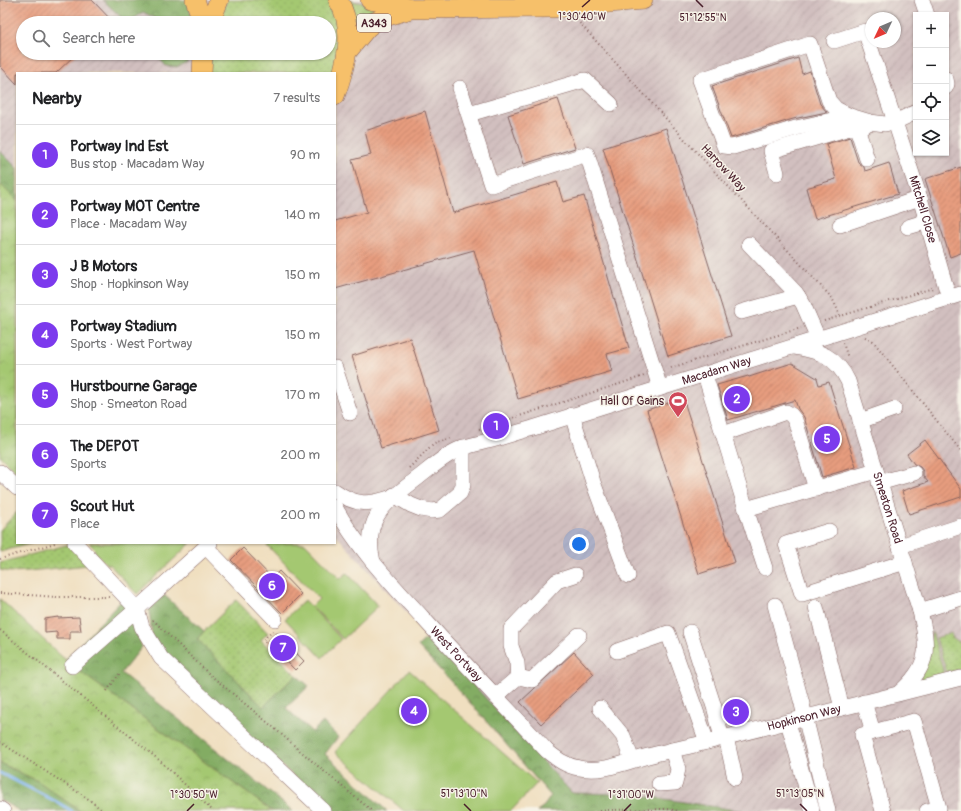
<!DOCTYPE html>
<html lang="en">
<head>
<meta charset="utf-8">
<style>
	body { margin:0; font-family:Pangolin,sans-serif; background:#f6f6f6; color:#202124 }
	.controls { position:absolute; right:12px; top:12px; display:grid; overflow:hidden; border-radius:0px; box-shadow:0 1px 3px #0004 }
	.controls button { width:36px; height:36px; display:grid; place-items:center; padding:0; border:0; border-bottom:1px solid #e0e0e0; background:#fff; color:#202124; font:20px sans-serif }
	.compass { position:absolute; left:865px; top:12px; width:36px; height:36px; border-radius:50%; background:#fff; box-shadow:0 1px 3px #0004; rotate:226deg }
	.you { position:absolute; left:579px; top:544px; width:14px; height:14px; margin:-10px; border:3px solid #fff; border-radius:50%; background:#1a73e8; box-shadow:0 0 0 6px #1a73e833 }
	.badge { display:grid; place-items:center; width:26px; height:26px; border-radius:50%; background:#7c3aed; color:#fff; font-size:13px; font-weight:700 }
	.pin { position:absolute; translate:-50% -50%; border:2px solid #fff; box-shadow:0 1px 4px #0006 }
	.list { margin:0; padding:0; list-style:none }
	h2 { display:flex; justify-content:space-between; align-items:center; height:52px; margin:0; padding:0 16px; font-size:17px }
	h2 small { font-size:13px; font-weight:400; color:#757577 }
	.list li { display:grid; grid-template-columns:26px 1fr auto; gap:12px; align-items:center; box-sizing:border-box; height:60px; padding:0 16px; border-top:1px solid #e0e0e0 }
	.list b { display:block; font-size:15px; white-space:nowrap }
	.list p { margin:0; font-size:13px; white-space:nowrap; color:#757577 }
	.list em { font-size:13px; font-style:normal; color:#757577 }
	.icon { flex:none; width:22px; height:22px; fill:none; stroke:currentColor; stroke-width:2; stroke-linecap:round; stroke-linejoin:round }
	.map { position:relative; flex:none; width:961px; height:811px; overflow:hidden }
	.search { position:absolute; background:#fff; box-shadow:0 1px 3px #0004; left:16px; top:16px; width:320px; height:44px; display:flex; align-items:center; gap:10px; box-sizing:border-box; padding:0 14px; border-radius:22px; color:#757577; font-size:15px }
	.panel { position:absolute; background:#fff; box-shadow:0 1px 3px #0004; left:16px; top:72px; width:320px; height:472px; border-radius:0px }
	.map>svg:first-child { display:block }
	.industrial { fill:url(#industrial-furrows); fill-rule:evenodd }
	.grass { fill:url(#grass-dots); stroke:#77744e }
	.forest { fill:url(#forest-crowns); stroke:#666647 }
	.park { fill:url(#park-crowns); stroke:#77744e }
	.pitch { fill:#a4c871; stroke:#77744e }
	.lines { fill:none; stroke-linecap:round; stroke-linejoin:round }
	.stream { stroke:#88b9f4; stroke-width:3 }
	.building { fill:url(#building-hatch) }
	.minor-casing { stroke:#84625f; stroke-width:16 }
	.major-casing { stroke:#84625f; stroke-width:20 }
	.path { stroke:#84625f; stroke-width:2; stroke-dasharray:1 3; stroke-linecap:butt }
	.minor { stroke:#fff; stroke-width:15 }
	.major { stroke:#f6c06b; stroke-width:19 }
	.ticks { fill:none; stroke:#4a1f2b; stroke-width:1.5 }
	.labels { text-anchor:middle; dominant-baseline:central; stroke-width:3; stroke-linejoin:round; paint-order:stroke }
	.shield { fill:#f7f3e8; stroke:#7e5f64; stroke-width:1 }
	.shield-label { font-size:11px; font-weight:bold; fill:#4a1f2b }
	.street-label { font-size:12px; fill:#4a1f2b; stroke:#f7f3e8 }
	.poi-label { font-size:12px; fill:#4a1f2b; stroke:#f7f3e8; text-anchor:end }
	.ticks-label { font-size:10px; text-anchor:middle; fill:#4a1f2b; stroke:#f7f3e8; stroke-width:3; stroke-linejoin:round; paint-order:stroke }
</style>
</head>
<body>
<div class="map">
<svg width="961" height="811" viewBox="0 0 961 811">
	<defs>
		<pattern id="industrial-furrows" width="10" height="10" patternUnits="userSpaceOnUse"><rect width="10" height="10" fill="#d1bfbf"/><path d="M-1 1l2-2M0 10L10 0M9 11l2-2" fill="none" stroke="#b5a4a4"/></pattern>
		<pattern id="grass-dots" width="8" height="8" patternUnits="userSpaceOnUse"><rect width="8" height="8" fill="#a4c871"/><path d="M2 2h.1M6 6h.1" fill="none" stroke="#8fab62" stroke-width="1.8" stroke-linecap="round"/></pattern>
		<pattern id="forest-crowns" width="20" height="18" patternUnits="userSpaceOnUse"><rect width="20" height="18" fill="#83ac63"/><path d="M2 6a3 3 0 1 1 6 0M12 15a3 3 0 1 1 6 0" fill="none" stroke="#6d8b52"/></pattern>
		<pattern id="park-crowns" width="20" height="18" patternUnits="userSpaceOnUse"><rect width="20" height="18" fill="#a4c871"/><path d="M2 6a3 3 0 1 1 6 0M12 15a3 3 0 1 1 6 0" fill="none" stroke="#8fab62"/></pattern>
		<pattern id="building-hatch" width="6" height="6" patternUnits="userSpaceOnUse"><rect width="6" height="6" fill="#e79d7f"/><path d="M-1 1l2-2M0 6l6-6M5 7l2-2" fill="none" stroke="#bd7f68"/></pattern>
	</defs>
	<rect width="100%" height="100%" fill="#f7f3e8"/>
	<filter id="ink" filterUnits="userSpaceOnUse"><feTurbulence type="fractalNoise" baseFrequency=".025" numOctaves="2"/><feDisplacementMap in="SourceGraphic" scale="8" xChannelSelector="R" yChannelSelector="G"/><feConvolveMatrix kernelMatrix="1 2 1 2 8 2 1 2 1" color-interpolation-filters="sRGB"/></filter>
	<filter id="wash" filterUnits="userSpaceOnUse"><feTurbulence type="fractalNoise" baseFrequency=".012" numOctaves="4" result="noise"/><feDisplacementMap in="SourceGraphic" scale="16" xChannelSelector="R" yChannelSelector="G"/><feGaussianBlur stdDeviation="0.9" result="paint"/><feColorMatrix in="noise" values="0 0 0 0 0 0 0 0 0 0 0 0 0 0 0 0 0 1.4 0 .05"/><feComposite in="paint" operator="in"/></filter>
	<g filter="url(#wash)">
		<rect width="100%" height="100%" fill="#f0dfc0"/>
		<path class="industrial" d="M0,0H961V811H743L631,794L572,793L335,534V73H17V181L0,164ZM916,15H946V153H916ZM871,18H895V42H871ZM23,23H329V53H23Z"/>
		<path class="grass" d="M227,0H331L341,30L334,73H209L211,53H329V23H217Z
			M345,0L388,7L357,28Z
			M17,512V543H33L0,552V530Z
			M70,544L88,565L29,571L11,572L0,570V563Z
			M236,600L268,633L261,640L296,675L263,707L196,639Z
			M932,631L945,677L919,683Z
			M951,633L952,637L961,643V669L947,673L936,638Z"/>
		<path class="forest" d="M103,0H188L193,23H158L155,18L143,12L127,23Z
			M159,53H189L187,62L177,67L166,66L159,58Z
			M0,151L17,168V201L0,184Z
			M164,595L204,631L197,639L263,707L296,675L309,686L286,708L312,732L323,722L338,737L325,754L387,811H334L274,759L178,672L152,636L149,609Z
			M123,599L134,622L142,647L121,673L293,811H272L72,666L65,660Z
			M429,636L572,793L631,794L743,811H537L544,806L551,796L465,697L418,646Z
			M0,763L38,781L80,811H20L0,800Z"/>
		<path class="park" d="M0,184L17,201V473L0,456Z
			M0,599L72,666L272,811H80L38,781L0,763Z"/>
		<path class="pitch" d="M89,543H191L137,594L109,564L107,565L94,551L95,549Z
			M265,543H305L340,579L347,573L378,606L343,639L312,606L319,599Z
			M305,600L341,639L322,658L285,619Z
			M409,670L537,783L511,811H404L335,752Z"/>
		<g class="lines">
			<path class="stream" d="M0,773L55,801L72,811"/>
		</g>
		<g id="blocks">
			<path class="building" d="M0,0H92L114,23H23V53H77L56,73H17V84L0,66Z
				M798,58L802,74L810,71L820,104L827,112L793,119L731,138L712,86Z
				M558,99L575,148L524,164L508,115Z
				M425,111L453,213L557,182L563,202L584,196L629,348L607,354L612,371L518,399L474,250L335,289V221L367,212L352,160L371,155L365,131Z
				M666,128L731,336L668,356L603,148Z
				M850,137L858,162L864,167L865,171L889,163L898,194L815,219L806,188L836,179L826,144Z
				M961,167V253L950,257L925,179Z
				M410,338L439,430L381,448L352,356Z
				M792,363L817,378L819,385L829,382L856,467L822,477L804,417L798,409L795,400L728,420L717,385L748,376L749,377Z
				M683,398L735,562L699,574L647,410Z
				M925,440L961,489V497L909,514L902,491L928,482L923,476V471L920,467L914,464L907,454Z
				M243,548L272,578L279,571L301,594L282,613L231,560Z
				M58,617V618L79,617L81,631H70V639H57V632L45,633V619Z
				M277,633L304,661L295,670L268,642Z
				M574,652L594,674L541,724L520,702Z"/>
		</g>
	</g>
	<g filter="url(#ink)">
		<use href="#blocks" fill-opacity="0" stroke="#84625f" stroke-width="1"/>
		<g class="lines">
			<defs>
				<g id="minor">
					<path d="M922,0L927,15"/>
					<path id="s1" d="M834,41L865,31L920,198L949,298"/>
					<path d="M946,79L947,84L946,87"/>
					<path d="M460,88L491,185L587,154L660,388"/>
					<path d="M469,114L585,80L611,104"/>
					<path d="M850,116L796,128L733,147L724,146L700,80L810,44L829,101L836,109L850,116L870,122L885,124L895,122L916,112"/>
					<path d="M867,159L858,131L869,122"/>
					<path d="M777,173L771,151L870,122"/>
					<path d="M840,225L920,198"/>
					<path d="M908,227L928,221"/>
					<path d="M749,244L796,293L803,304L818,338"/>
					<path d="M741,312L798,296"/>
					<path id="s2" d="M795,347C820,351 836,356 848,381L920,611C929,648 930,666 899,693"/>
					<path d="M335,368L350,413"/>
					<path d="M705,375L746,509L876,471"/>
					<path d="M572,415L593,482L628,576"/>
					<path d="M860,421L894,409"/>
					<path d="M723,434L786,412L791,415L795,420L816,489"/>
					<path d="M0,472L17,488"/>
					<path d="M879,483L914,473"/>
					<path d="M335,491C356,506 369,505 392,497"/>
					<path d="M394,495L411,505L421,509L432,511L440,510L460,493L463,485V447"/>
					<path id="s3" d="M335,507C358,549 390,582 422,617C463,662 505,706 547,751C557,759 566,766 579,768C602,773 626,762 648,756C667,751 687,747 707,742L961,678"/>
					<path d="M746,509L765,568"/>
					<path d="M829,531L786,544L802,594L905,562"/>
					<path d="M75,543L137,609L142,627L161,658L324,811"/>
					<path d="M900,546L961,526"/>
					<path d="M206,547L275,619"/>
					<path id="s4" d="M373,562C362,516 387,502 419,477C432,467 446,454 462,448C470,445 480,443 488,441C503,437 518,432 533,428L961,294"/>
					<path d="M775,605L801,700L828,811"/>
					<path d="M816,607L842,708"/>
					<path d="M920,611L961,598"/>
					<path d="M690,632L715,710L722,738"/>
					<path d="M617,651L668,633L707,742"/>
					<path d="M72,666L137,609L210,543"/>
					<path d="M518,677L517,663L511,646V629L557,581L575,575"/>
					<path d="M496,696L518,677L532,680L579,635"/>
					<path d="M864,702L873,732"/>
					<path d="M600,708L623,736L632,760"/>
					<path d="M788,722L812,809"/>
					<path d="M726,737L735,778"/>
					<path d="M659,784L675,783L678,769L672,750"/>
					<path d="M0,809L3,811"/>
					<path d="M883,811L862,735L914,721L939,808L927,811"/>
				</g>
				<path id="major" d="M195,0L203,23
					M370,0L389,3L411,9
					M210,23L219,0
					M347,52L367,28L373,23L382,18L411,9L553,8L643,0
					M202,73L203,53
					M335,96C346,66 356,29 338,0"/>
			</defs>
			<use href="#minor" class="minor-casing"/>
			<use href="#major" class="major-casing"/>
			<path class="path" d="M577,20L688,143L832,298L841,317
				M824,321L933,288
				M865,337L873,341L961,451
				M843,343L848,358
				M667,369L801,328
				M479,429L644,376
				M409,468L434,443L452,438
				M0,559L55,543
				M0,593L57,597H109
				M153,620L209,674L273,727L320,768L372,811
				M0,630L159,760L213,811
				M273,631L263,640L279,656L280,655
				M107,691L120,673
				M0,742L87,798L103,811
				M600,811L609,810L667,809L679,811"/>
			<use href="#minor" class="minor"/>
			<use href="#major" class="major"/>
		</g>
	</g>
	<path class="ticks" d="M696,0L703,7M582,7L590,0M464,804L471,811M800,804L807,811M187,811L194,804M624,811L631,804"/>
	<defs>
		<symbol id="stadium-pin" viewBox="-11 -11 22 30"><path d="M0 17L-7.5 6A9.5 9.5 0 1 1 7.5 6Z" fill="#d1495b" stroke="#f7f3e8"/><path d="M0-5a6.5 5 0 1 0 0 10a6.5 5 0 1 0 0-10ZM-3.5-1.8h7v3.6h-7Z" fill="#fff"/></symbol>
	</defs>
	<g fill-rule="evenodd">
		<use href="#stadium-pin" x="667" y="390" width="22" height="30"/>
	</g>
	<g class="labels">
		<rect class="shield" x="357" y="14" width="34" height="18" rx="3"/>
		<g class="shield-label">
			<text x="374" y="23">A343</text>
		</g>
		<g class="street-label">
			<text transform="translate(723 168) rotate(47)">Harrow Way</text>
			<text stroke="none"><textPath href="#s1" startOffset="220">Mitchell Close</textPath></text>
			<text stroke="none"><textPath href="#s4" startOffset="423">Macadam Way</textPath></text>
			<text stroke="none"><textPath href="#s2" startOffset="199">Smeaton Road</textPath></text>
			<text stroke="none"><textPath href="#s3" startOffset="191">West Portway</textPath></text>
			<text stroke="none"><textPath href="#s3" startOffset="592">Hopkinson Way</textPath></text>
		</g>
		<g class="poi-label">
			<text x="664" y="401">Hall Of Gains</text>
		</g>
	</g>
	<g class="ticks-label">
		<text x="582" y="20">1°30'40"W</text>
		<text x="703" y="21">51°12'55"N</text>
		<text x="464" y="797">51°13'10"N</text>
		<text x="800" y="797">51°13'05"N</text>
		<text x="194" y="798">1°30'50"W</text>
		<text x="631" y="798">1°31'00"W</text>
	</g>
</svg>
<div class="controls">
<button>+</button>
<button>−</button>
<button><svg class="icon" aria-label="locate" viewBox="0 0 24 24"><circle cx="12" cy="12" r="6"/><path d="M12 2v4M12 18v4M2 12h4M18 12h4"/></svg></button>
<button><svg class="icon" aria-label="layers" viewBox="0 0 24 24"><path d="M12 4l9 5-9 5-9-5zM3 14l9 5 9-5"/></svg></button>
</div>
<svg class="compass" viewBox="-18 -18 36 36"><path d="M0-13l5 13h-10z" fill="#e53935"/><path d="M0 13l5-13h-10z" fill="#757577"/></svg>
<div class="you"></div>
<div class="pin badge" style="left:496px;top:426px">1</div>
<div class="pin badge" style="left:737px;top:399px">2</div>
<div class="pin badge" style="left:736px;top:712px">3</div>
<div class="pin badge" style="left:414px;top:711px">4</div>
<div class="pin badge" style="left:827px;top:439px">5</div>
<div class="pin badge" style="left:272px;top:586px">6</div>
<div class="pin badge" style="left:283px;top:648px">7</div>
<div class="search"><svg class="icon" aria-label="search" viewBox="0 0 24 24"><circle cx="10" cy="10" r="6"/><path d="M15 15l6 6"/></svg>Search here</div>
<section class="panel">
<h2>Nearby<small>7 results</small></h2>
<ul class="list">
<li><span class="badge">1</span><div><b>Portway Ind Est</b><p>Bus stop · Macadam Way</p></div><em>90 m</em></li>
<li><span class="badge">2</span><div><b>Portway MOT Centre</b><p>Place · Macadam Way</p></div><em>140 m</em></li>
<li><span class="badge">3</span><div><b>J B Motors</b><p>Shop · Hopkinson Way</p></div><em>150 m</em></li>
<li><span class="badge">4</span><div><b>Portway Stadium</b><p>Sports · West Portway</p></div><em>150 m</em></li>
<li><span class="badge">5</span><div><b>Hurstbourne Garage</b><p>Shop · Smeaton Road</p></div><em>170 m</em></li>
<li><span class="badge">6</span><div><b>The DEPOT</b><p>Sports</p></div><em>200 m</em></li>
<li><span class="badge">7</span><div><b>Scout Hut</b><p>Place</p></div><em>200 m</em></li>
</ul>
</section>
</div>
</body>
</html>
